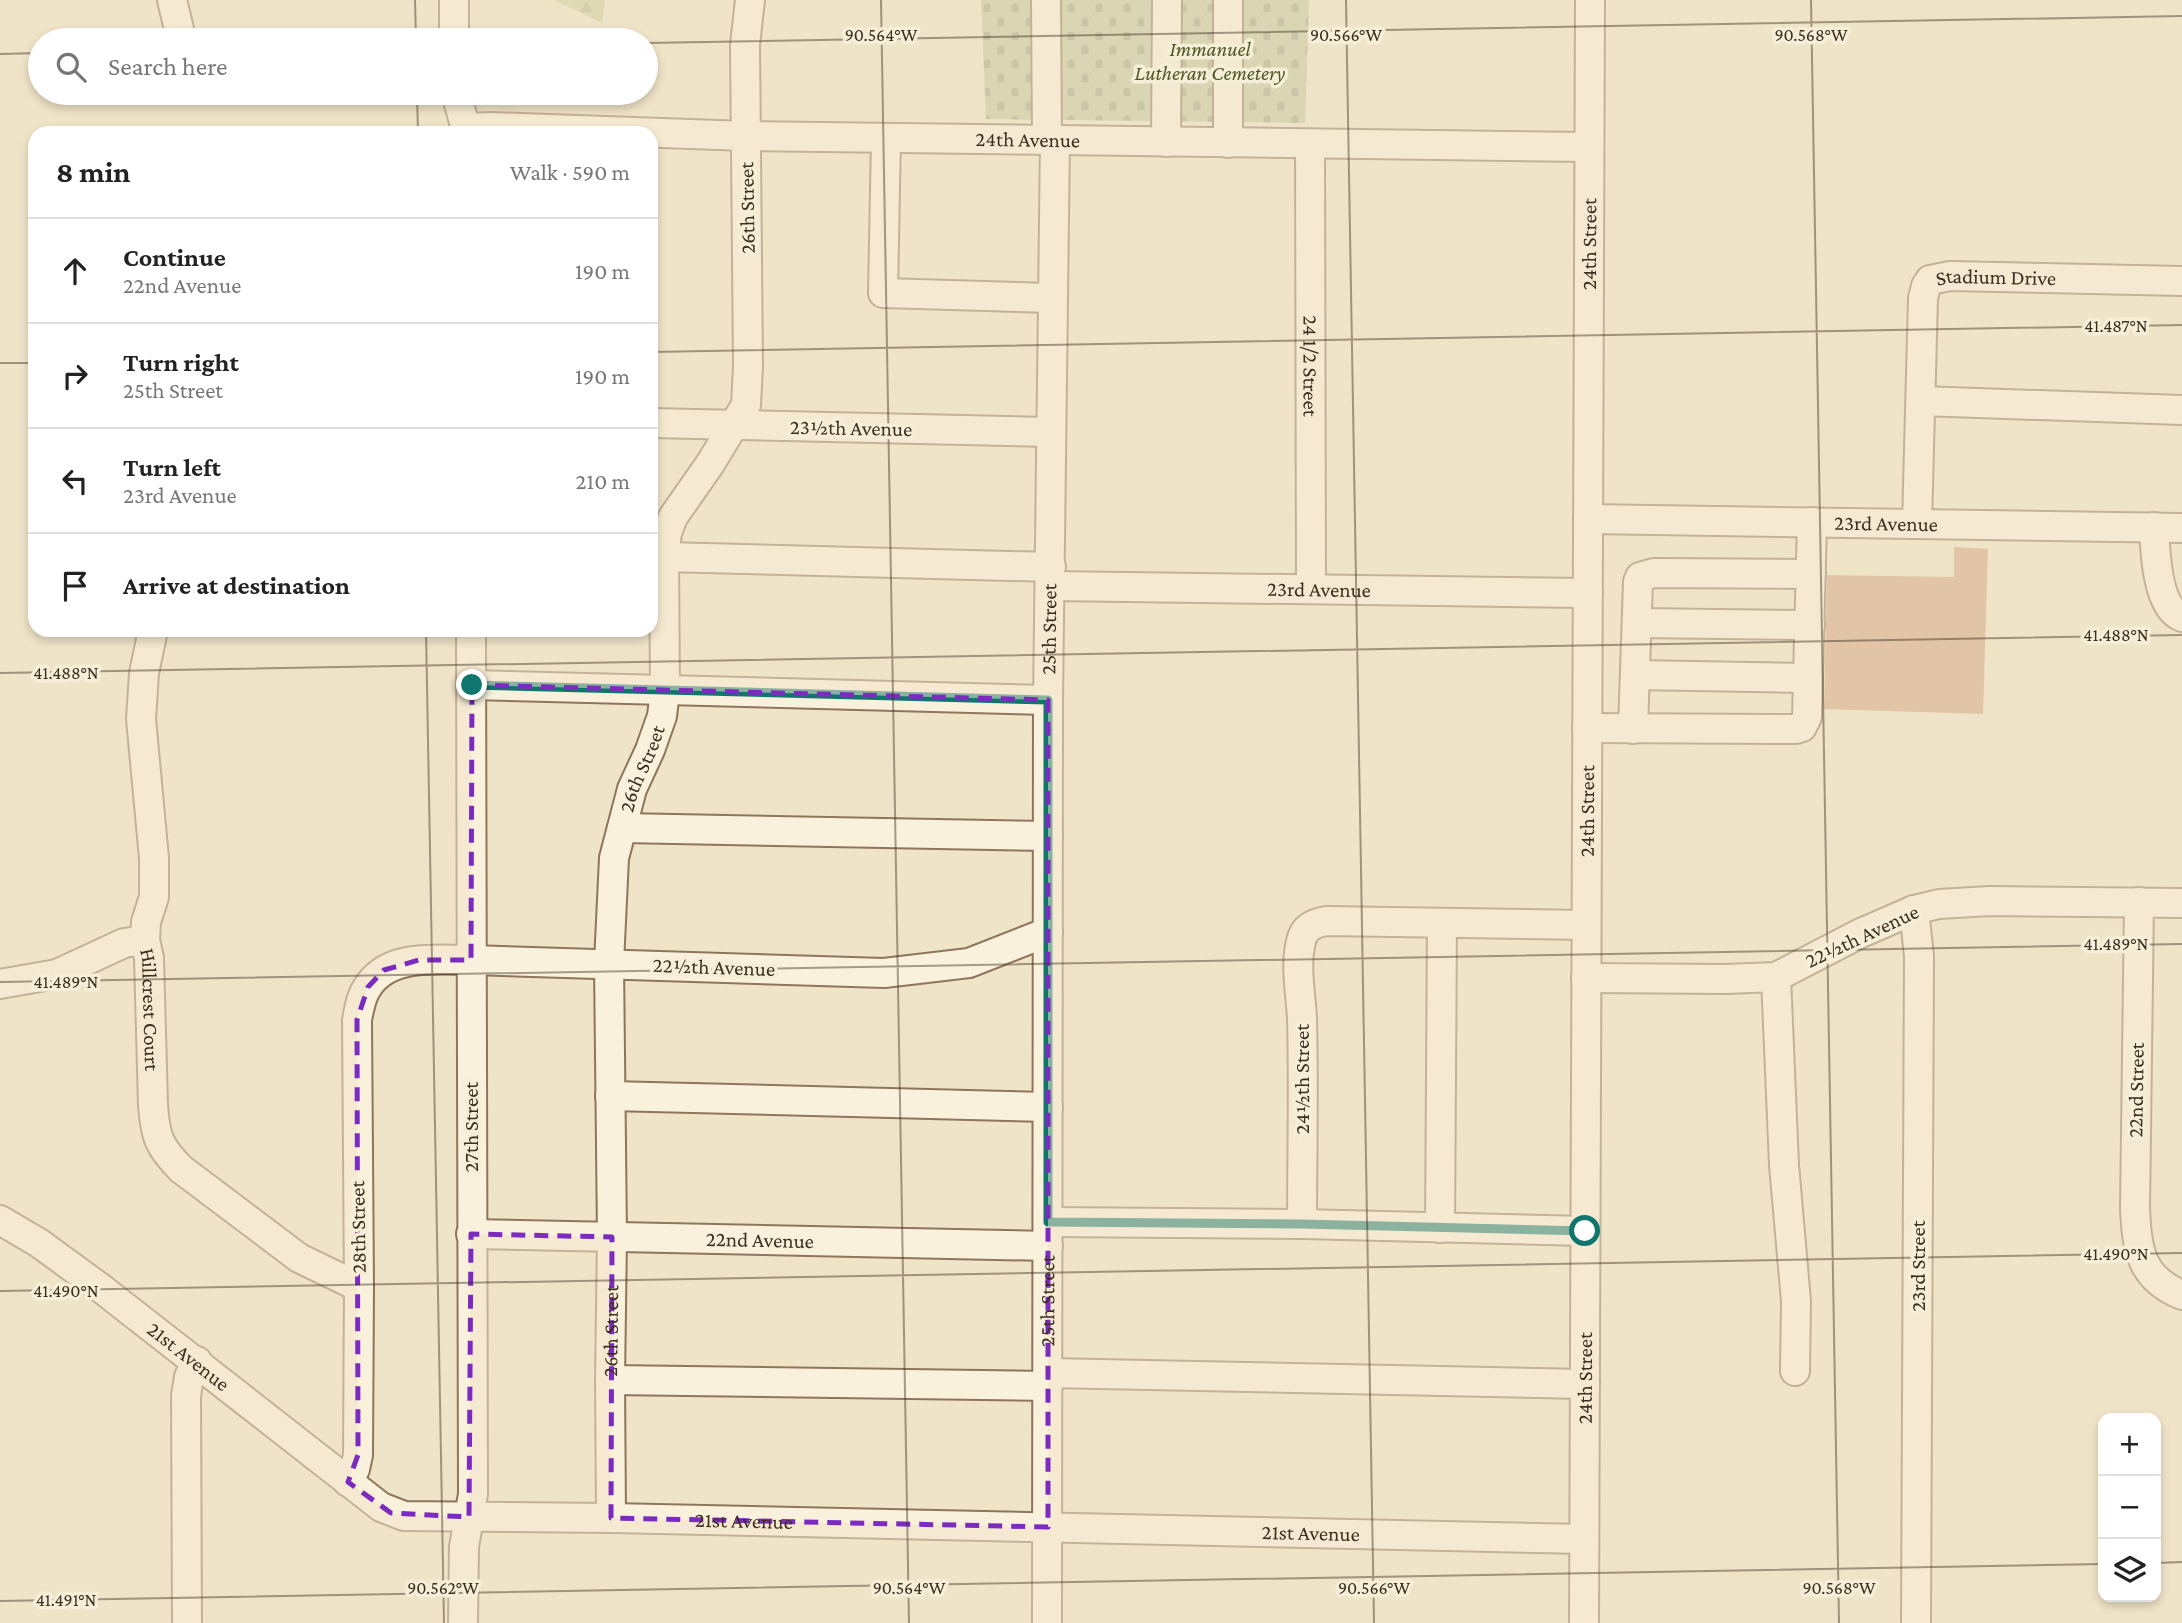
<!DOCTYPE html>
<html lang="en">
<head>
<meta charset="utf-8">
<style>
	body { margin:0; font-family:"Crimson Pro",serif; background:#f2f2f2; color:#222 }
	.controls { position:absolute; right:21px; bottom:21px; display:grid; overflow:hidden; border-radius:14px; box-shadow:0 4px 10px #0003 }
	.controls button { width:63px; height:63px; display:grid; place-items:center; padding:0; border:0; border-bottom:2px solid #e0e0e0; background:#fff; color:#222; font:35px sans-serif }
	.stop { position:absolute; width:21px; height:21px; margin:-16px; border:5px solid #0f766e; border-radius:50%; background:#fff }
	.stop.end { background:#0f766e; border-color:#fff; box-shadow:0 2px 7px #0008 }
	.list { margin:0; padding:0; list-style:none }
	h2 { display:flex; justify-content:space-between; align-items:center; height:91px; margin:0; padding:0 28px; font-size:30px }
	h2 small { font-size:23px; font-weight:400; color:#767676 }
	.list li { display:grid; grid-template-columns:46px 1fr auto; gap:21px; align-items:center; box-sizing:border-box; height:105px; padding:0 28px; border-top:2px solid #e0e0e0 }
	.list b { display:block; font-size:26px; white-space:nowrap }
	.list p { margin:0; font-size:23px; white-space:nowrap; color:#767676 }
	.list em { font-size:23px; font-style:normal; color:#767676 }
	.icon { flex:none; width:38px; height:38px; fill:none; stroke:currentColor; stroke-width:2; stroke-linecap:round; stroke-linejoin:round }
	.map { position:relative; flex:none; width:2182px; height:1623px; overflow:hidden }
	.search { position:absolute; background:#fff; box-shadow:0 4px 10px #0003; left:28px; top:28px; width:630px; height:77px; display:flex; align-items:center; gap:18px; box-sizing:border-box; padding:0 24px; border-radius:38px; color:#767676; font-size:26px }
	.panel { position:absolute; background:#fff; box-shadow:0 4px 10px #0003; left:28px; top:126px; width:630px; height:511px; border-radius:21px }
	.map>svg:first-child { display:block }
	.forest { fill:url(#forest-firs) }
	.cemetery { fill:url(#cemetery-stones) }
	.building { fill:#cf9f7d }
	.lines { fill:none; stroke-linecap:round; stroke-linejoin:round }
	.minor-casing { stroke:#8d765c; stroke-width:32 }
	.minor { stroke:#faf1dc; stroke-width:28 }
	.route { stroke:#0f766e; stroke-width:9 }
	.marked { fill:none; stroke:#7b2cbf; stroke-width:5; stroke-dasharray:14 9; stroke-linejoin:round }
	.ticks { fill:none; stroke:#3d2e20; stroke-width:2; stroke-opacity:0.45 }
	.labels { text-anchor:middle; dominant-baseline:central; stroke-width:7; stroke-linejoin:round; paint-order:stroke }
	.park-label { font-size:21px; font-style:italic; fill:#4d5a26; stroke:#f7eed8 }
	.street-label { font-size:21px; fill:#3d2e20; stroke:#f7eed8 }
	.ticks-label { font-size:18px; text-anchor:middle; fill:#3d2e20; stroke:#f7eed8; stroke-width:7; stroke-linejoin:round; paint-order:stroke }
</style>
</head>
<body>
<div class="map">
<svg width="2182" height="1623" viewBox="0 0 2182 1623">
	<defs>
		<pattern id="forest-firs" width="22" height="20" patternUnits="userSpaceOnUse" patternTransform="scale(1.75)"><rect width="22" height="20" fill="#c9cf9b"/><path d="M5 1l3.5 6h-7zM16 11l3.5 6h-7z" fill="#aeb285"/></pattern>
		<pattern id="cemetery-stones" width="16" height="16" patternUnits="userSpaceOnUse" patternTransform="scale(1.75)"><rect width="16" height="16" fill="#bfc49a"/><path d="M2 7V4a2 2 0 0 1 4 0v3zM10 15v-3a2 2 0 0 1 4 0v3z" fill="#9ca07d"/></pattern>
	</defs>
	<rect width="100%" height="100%" fill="#f0e4c8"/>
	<path class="forest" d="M556,0H605L602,23L556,1Z"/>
	<path class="cemetery" d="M981,0H1309L1305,123L986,119Z"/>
	<path class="building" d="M1954,547L1988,549L1983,714L1824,709L1827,575L1954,577Z"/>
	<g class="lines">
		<defs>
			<g id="minor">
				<path d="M172,0L179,29"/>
				<path d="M454,0V40"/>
				<path d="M1046,0L1047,140"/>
				<path d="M456,93L467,133"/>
				<path id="s1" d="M466,128L492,127L746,136L1589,147"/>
				<path d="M886,138L883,293L1051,298"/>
				<path d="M1166,142L1167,0"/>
				<path d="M1228,143V0"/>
				<path id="s2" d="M1310,144L1311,589"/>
				<path d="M1921,401L2182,410"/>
				<path d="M651,423L1050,432"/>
				<path id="s3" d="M1588,519L2182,528"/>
				<path id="s4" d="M1917,524L1923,298L1926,286L1930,280L1950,276L2182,281"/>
				<path d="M2154,527C2155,551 2157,608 2182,617"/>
				<path d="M664,557L1051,567"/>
				<path id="s5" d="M1051,586L1588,593"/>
				<path d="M1637,623L1810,625"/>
				<path id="s6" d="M153,630L144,673L141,719L154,858V897L146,922L145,940L149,958L153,1105C155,1136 159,1147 181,1169L299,1258L359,1287"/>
				<path d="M1635,675L1808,678"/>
				<path d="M472,685L1048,700"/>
				<path d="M1587,728L1796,729L1802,727L1807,717L1812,522"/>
				<path d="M1633,729L1638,582L1640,577L1654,573L1811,574"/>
				<path d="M622,828L1048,836"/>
				<path d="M2139,902L2135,1208C2137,1249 2140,1278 2182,1295"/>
				<path d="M1914,910L1919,956L1916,1623"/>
				<path d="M1776,977L1784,1165L1796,1301L1795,1371"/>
				<path d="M1586,978L1726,979L1776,977L1861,933L1914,910L1939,904L1990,901L2182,903"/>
				<path d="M0,984L57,974L124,943L145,940"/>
				<path d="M610,1096L1048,1107"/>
				<path id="s7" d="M0,1220L39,1243L102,1289L381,1507L404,1516L611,1518L1584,1539"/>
				<path d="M1048,1222L1302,1224L1585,1231"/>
				<path d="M1302,1224C1302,1156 1304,1087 1302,1019C1301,994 1294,963 1302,938C1305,927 1315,923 1326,921L1586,925"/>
				<path d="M1440,1228L1442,923"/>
				<path id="s8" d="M471,1234L1048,1246"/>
				<path d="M1048,1373L1585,1384"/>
				<path d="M610,1380L1048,1386"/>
				<path d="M348,1482L355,1469L358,1455L359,1287L357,1020C359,1009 361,997 367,988C388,953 436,960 471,960L884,973L969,963L1048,932"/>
				<path id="s9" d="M611,1518L610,1380L612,1237L609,963L614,858L632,789L650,750L662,716L665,691L664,557L667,533L673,517L710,464L746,405L748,366L745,45L750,0"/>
				<path d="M187,1623L186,1396L189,1377L197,1361"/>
				<path d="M463,1623L464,1547L473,1494L471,630"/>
				<path id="s10" d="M1047,1623L1048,700L1055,140"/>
				<path id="s11" d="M1584,1623L1590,0"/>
			</g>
		</defs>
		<use href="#minor" class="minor-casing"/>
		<use href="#minor" class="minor"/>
	</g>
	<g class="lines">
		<path class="route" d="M472,685L1048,700V1222L1302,1224L1585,1231"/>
	</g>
	<path d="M0 0H2182V1623H0ZM472,685L1048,700V1527L611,1518L612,1237L471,1234L469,1517L391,1513L348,1482L358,1455L357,1020L368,987L384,970L419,960H471Z" fill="#f0e4c8" fill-opacity=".55" fill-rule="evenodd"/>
	<path class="marked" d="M472,685L1048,700V1527L611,1518L612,1237L471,1234L469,1517L391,1513L348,1482L358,1455L357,1020L368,987L384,970L419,960H471Z"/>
	<path class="ticks" d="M415,0L416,40M881,0L909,1623M1346,0L1374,1623M1811,0L1839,1623M646,43L2182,16M0,54L40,53M417,93L418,133M651,352L2182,325M0,363H35M426,630L444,1623M0,673L2182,635M0,982L2182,944M0,1291L2182,1253M2156,1563L2182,1562M0,1601L2103,1564"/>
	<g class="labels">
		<g class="park-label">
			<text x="1210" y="49">Immanuel<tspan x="1210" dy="24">Lutheran Cemetery</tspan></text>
		</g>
		<g class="street-label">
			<text stroke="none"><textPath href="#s1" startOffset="562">24th Avenue</textPath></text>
			<text transform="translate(747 208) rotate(-91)">26th Street</text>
			<text stroke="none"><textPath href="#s11" startOffset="1379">24th Street</textPath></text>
			<text stroke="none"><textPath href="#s4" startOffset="312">Stadium Drive</textPath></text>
			<text stroke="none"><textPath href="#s2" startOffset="222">24 1/2 Street</textPath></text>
			<text transform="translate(851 428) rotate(1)">23½th Avenue</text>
			<text stroke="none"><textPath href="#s3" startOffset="298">23rd Avenue</textPath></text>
			<text stroke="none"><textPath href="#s5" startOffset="268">23rd Avenue</textPath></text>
			<text stroke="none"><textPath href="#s10" startOffset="994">25th Street</textPath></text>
			<text stroke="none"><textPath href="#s9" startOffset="754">26th Street</textPath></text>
			<text stroke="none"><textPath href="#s11" startOffset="812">24th Street</textPath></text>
			<text transform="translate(1862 936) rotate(-25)">22½th Avenue</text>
			<text transform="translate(714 967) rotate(2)">22½th Avenue</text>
			<text stroke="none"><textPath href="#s6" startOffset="383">Hillcrest Court</textPath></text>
			<text transform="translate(1302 1079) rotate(-90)">24½th Street</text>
			<text transform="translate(2136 1090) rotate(-89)">22nd Street</text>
			<text transform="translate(471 1127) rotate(-90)">27th Street</text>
			<text transform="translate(358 1227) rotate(-91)">28th Street</text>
			<text stroke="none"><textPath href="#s8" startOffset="289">22nd Avenue</textPath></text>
			<text transform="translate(1918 1266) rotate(-90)">23rd Street</text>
			<text stroke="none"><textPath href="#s10" startOffset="322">25th Street</textPath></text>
			<text stroke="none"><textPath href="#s9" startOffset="187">26th Street</textPath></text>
			<text stroke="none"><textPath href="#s7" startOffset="233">21st Avenue</textPath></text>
			<text stroke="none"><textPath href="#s11" startOffset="245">24th Street</textPath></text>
			<text stroke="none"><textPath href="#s7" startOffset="842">21st Avenue</textPath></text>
			<text stroke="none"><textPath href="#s7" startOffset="1409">21st Avenue</textPath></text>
		</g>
	</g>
	<g class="ticks-label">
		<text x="881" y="41">90.564°W</text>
		<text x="1346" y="41">90.566°W</text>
		<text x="1811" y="41">90.568°W</text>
		<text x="2116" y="332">41.487°N</text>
		<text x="2116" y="641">41.488°N</text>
		<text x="66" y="679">41.488°N</text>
		<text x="2116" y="950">41.489°N</text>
		<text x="66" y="988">41.489°N</text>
		<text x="2116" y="1260">41.490°N</text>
		<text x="66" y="1297">41.490°N</text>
		<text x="443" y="1594">90.562°W</text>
		<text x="909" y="1594">90.564°W</text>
		<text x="1374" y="1594">90.566°W</text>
		<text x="1839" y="1594">90.568°W</text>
		<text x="66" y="1606">41.491°N</text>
	</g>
</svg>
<div class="controls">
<button>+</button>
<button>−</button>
<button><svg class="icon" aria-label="layers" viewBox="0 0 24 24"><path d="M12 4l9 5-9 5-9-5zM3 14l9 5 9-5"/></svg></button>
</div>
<div class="stop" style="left:1585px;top:1231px"></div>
<div class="stop end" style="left:472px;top:685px"></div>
<div class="search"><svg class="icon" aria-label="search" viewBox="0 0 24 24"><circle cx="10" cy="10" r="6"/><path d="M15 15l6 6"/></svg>Search here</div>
<section class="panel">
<h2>8 min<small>Walk · 590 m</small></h2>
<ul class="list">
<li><svg class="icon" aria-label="ahead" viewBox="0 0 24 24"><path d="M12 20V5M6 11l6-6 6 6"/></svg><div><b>Continue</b><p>22nd Avenue</p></div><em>190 m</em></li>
<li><svg class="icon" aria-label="right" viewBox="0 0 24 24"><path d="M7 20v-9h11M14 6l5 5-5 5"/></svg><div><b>Turn right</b><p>25th Street</p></div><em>190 m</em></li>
<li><svg class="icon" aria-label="left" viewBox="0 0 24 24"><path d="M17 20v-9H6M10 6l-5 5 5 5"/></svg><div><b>Turn left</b><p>23rd Avenue</p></div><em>210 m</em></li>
<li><svg class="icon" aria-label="arrive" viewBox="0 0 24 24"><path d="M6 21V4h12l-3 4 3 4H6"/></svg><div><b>Arrive at destination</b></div></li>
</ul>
</section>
</div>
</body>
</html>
